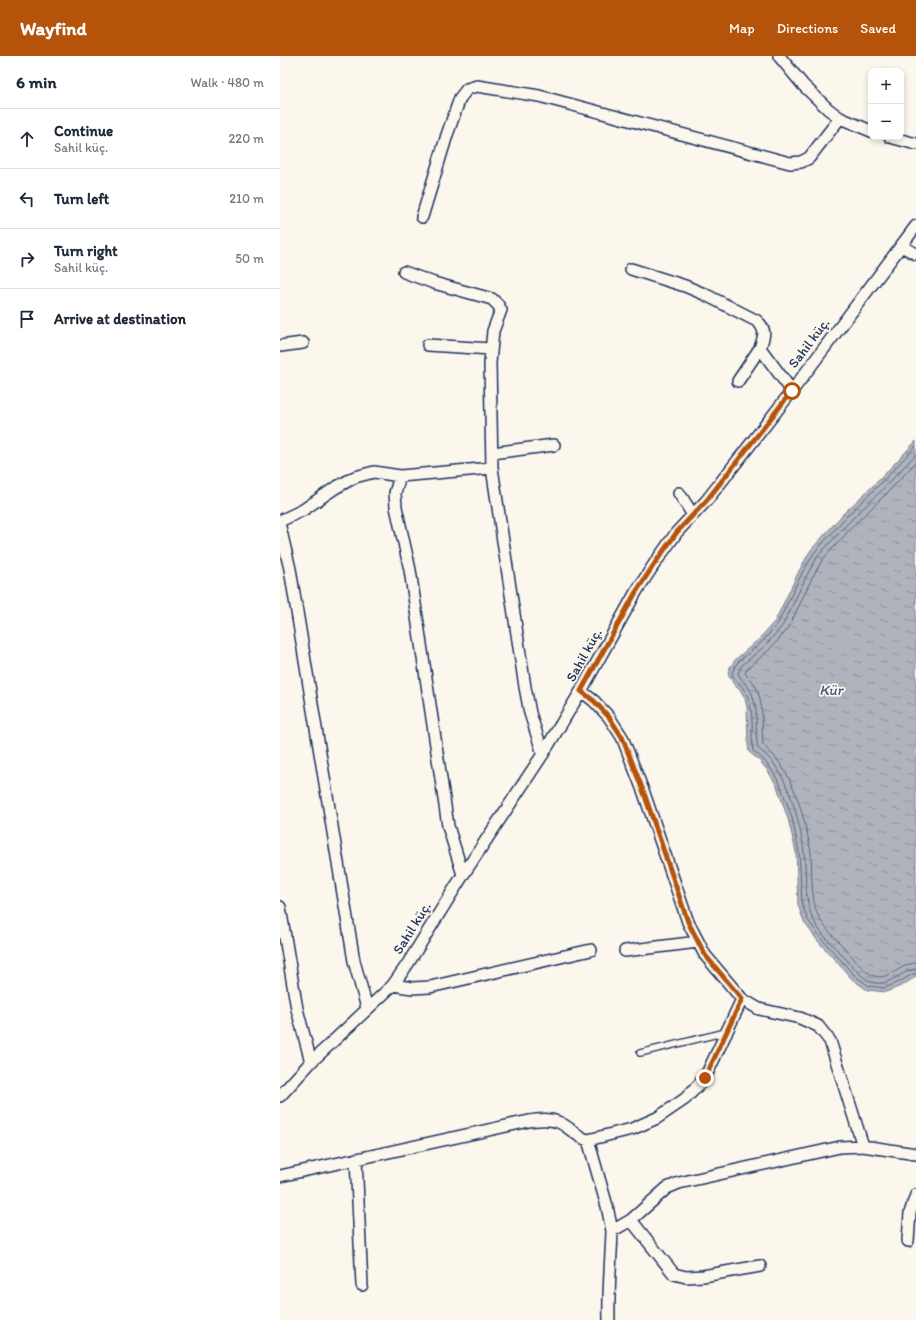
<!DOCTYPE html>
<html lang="en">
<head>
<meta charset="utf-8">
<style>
	body { margin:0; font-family:Itim,sans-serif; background:#f2f2f3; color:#1f2937 }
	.controls { position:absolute; right:12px; top:12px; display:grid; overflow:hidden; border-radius:8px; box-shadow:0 2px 6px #0003 }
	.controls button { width:36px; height:36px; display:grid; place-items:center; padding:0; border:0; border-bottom:1px solid #e0e1e3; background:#fff; color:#1f2937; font:20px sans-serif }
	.stop { position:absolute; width:12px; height:12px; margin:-9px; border:3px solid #b45309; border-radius:50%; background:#fff }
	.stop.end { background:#b45309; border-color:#fff; box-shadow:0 1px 4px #0008 }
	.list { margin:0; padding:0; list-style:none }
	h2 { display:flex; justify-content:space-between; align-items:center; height:52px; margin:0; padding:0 16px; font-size:17px }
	h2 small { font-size:13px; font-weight:400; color:#747a83 }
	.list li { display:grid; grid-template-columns:26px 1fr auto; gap:12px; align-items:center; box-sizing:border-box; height:60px; padding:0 16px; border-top:1px solid #e0e1e3 }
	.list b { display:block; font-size:15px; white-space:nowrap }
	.list p { margin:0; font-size:13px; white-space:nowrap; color:#747a83 }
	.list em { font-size:13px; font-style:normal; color:#747a83 }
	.icon { flex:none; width:22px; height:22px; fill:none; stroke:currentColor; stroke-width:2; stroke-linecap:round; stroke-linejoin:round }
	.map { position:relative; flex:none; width:636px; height:1264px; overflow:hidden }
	header { display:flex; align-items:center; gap:24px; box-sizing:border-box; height:56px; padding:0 20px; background:#b45309; color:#fff }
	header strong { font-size:19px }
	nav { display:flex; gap:22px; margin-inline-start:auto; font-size:14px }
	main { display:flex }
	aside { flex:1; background:#fff }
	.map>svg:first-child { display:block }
	.water { fill:url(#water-ripples); stroke:#747e96 }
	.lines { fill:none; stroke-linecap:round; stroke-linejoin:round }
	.shore { stroke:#566483; stroke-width:1 }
	.service-casing { stroke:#1b2f5e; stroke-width:8 }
	.minor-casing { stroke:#1b2f5e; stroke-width:14 }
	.service { stroke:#fbf7ec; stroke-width:5.5 }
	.minor { stroke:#fbf7ec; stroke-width:11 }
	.route { stroke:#b45309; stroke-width:5 }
	.labels { text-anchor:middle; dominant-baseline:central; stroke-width:3.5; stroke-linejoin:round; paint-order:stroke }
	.street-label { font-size:14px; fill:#1b2f5e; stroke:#fbf7ec }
	.water-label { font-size:15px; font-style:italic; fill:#47577a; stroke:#fbf7ec }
</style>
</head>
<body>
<header>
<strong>Wayfind</strong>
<nav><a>Map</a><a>Directions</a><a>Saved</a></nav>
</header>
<main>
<aside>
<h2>6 min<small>Walk · 480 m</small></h2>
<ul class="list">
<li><svg class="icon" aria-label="ahead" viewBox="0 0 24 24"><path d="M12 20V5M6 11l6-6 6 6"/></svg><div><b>Continue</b><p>Sahil küç.</p></div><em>220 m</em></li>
<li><svg class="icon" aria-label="left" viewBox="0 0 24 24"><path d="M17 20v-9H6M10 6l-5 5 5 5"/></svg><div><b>Turn left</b></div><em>210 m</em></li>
<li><svg class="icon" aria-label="right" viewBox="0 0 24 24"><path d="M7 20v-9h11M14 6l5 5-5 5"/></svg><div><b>Turn right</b><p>Sahil küç.</p></div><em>50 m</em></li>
<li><svg class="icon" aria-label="arrive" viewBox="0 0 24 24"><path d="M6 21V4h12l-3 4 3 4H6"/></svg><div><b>Arrive at destination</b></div></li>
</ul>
</aside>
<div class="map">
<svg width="636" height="1264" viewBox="0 0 636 1264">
	<defs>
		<pattern id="water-ripples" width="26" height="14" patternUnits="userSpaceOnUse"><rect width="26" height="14" fill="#afb3bb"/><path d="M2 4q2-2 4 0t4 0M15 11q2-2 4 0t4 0" fill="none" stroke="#8e929b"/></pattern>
	</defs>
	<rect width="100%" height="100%" fill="#fbf7ec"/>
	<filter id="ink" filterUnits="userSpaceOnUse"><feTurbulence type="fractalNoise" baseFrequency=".025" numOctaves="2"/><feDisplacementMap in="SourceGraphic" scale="8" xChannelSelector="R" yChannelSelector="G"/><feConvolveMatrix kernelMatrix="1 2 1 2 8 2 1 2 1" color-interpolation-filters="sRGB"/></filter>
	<g filter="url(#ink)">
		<path class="water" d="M636,385V921L621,930L606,936L587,934L572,923L537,884L524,866L518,849L516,796L508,763L497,730L488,715L479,704L469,696L468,689L467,651L465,643L461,635L454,629L448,617L450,611L456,603L479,583L495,565L519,515L530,495L563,458L598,425Z"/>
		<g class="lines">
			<path class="shore" d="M636,390L600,428L566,461L534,497L522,517L498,567L482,586L458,606L454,612L452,617C454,625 461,628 465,635C474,651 472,671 472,688L473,695L482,702L491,713L500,728L512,762L519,796L522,848L528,864L540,881L575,920L589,930L605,932L619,926L633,918H636
				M636,398L604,432L570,465L538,500L527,519L503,569L485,590L462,609L458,617C462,626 470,630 473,641C479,657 474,675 478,692C484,698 490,702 495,709C512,733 523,777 525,807C526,824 525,844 532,861C538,876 553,889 564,901C571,908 582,922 591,926C609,932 621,914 636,913
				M636,406L608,436L574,469L543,503L532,522L508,573L489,594L467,613L465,617C467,621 472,624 475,629C485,648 481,668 483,689C508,710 519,742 526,773C528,781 530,789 531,797C532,815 531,841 537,857C543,872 559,885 569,897C575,904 585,917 594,920C610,925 621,907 636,907"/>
			<defs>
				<path id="service" d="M360,997L446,976"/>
				<path id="minor" d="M499,0L523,29L548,53L560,62L591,75
					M610,81L636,88
					M142,161L167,79L180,42L187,33L197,30L259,40L510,107L521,106L529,102L560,62
					M621,190L636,198
					M351,213L405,230L424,238L477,265C487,274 484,280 480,292L512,335
					M124,216L154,227L212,243L218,249L221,254L213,275L210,307L212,412L245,631L250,657L263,698
					M148,289L211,293
					M0,290L23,287
					M458,325L480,292
					M212,397L274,389
					M120,420L115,437L116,451L130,514L168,770L183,819
					M399,437L413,459
					M0,465L23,454L55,432L75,421L94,416L120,420L212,412
					M0,471L10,513L74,905L87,952
					M301,635L314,645L329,661L342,681L364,737L408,866L425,899L462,943L479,953L520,962L538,970L550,985L583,1090
					M0,851L17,953L31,1006
					M345,895L418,886
					M113,929L132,932L150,931L311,894
					M0,1040L31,1006L113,929L127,909L183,819L263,698L301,635L356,536L375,507L397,476L427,444L512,335L636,170
					M308,1084L327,1150L332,1175
					M76,1103L82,1229
					M0,1120L249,1065C258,1064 268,1062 278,1066C289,1070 296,1081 308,1084L352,1073L377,1062L405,1043L425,1022L462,943
					M351,1164L394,1218L406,1221L423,1220L480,1210
					M628,1185L630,1157L636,1139
					M329,1264C328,1235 331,1205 332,1175L351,1164L387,1132L399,1127L560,1091L583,1090L636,1098"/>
			</defs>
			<use href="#service" class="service-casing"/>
			<use href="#minor" class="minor-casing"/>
			<use href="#service" class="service"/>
			<use href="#minor" class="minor"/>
		</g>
	</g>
	<g class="lines" filter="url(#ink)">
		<path class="route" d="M425,1022L462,943L425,899L408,866L364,737L342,681L329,661L314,645L301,635L356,536L375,507L397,476L427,444L512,335"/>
	</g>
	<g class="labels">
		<g class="street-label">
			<text transform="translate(529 287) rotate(-53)">Sahil küç.</text>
			<text transform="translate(304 599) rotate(-61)">Sahil küç.</text>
			<text transform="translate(132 872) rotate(-58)">Sahil küç.</text>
		</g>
		<g class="water-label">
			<text x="551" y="634">Kür</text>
		</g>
	</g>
</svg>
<div class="controls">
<button>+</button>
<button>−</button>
</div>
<div class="stop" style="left:512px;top:335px"></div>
<div class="stop end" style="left:425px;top:1022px"></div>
</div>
</main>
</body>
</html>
